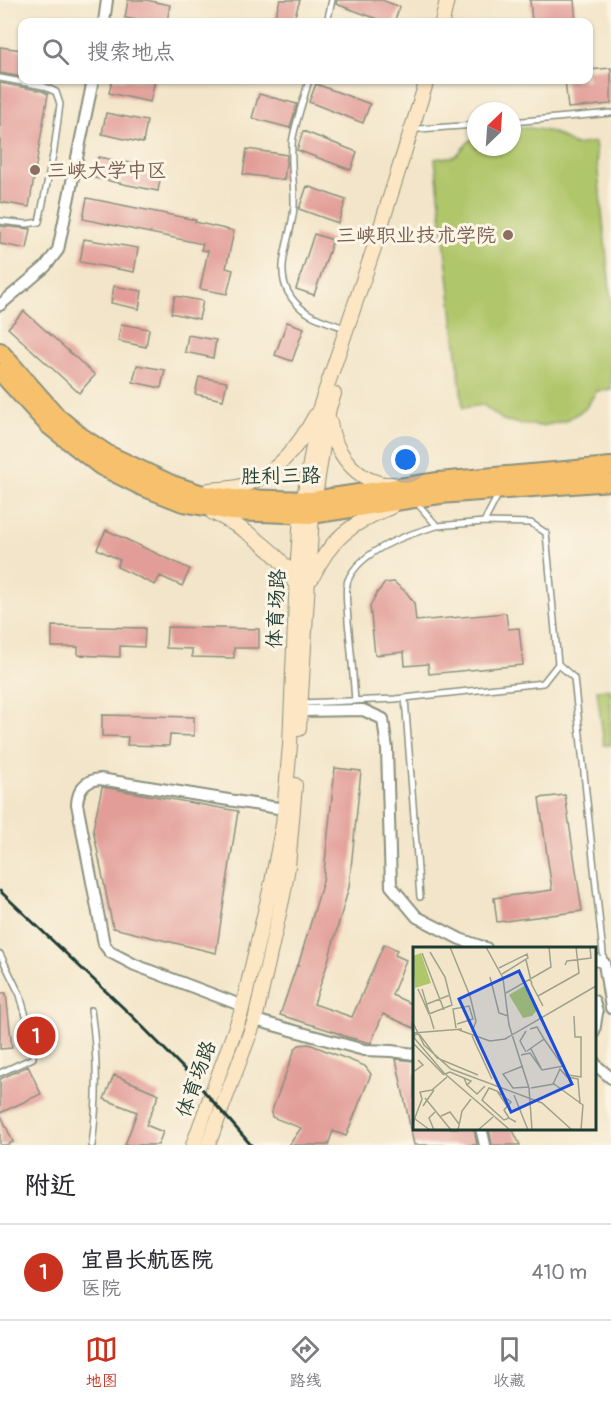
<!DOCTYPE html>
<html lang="zh">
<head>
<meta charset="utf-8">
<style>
	body { margin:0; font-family:Pangolin,"LXGW WenKai TC",sans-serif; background:#f2f2f3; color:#2b2b33 }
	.compass { position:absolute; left:467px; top:102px; width:54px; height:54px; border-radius:50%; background:#fff; box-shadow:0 2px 4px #0004; rotate:25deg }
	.you { position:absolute; left:406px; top:460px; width:21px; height:21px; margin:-15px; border:4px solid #fff; border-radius:50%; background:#1a73e8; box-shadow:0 0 0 9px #1a73e833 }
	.badge { display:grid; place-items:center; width:39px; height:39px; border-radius:50%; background:#c8321e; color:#fff; font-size:20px; font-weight:700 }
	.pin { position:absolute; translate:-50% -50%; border:3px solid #fff; box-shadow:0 2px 6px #0006 }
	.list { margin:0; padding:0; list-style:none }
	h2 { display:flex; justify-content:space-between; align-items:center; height:78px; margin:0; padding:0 24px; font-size:26px }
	h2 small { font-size:20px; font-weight:400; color:#7c7c81 }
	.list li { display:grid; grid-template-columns:39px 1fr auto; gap:18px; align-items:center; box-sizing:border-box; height:96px; padding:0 24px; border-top:2px solid #e1e1e2 }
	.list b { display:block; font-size:22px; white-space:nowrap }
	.list p { margin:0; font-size:20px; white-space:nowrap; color:#7c7c81 }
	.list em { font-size:20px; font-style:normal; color:#7c7c81 }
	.icon { flex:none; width:33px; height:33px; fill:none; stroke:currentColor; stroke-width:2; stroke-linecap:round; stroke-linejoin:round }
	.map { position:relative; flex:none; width:611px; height:1145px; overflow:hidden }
	.search { position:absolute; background:#fff; box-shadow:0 2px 4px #0004; left:18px; right:18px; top:18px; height:66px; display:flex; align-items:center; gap:15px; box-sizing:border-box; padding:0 21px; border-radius:12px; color:#7c7c81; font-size:22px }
	.sheet { height:174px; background:#fff }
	nav { display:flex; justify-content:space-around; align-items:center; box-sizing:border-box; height:84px; border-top:2px solid #e1e1e2; background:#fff; font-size:16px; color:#7c7c81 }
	nav a { display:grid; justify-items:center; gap:3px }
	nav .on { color:#c8321e }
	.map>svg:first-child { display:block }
	.green { fill:#b0c66b; stroke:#688250; stroke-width:1.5 }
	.building { fill:#e29d98 }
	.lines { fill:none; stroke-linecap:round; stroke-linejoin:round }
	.lane-casing { stroke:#89917e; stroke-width:8 }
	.street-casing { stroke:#89917e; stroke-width:14 }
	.secondary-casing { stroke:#89917e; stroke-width:16 }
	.primary-casing { stroke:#89917e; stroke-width:20 }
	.lane { stroke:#fff; stroke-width:5 }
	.street { stroke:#fff; stroke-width:10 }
	.secondary { stroke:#fce6c4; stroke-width:14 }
	.primary { stroke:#f7c06c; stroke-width:16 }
	.rail { stroke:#1f3d34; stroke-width:3 }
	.education-dot { fill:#8d6e63; stroke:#fcf5e5; stroke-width:2 }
	.labels { text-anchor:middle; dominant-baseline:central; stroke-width:6; stroke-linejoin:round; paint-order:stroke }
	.education-label { font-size:20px; fill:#785e54; stroke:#fcf5e5; text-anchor:start }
	.street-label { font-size:20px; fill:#1f3d34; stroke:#fcf5e5 }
	.inset-road { fill:none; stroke:#9ea28d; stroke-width:1.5 }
	.view { fill:#1d4ed8; fill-opacity:0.15; stroke:#1d4ed8; stroke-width:3 }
	.inset-edge { fill:none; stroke:#1f3d34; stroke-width:3 }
</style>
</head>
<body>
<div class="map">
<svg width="611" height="1145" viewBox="0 0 611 1145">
	<rect width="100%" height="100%" fill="#fcf5e5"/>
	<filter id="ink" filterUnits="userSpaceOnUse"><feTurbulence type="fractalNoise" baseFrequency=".0167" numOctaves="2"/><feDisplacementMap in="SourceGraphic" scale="12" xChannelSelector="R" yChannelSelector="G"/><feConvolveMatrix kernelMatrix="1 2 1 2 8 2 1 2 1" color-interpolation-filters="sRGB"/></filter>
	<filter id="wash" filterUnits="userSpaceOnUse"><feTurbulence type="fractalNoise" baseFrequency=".008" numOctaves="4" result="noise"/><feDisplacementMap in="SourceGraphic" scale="24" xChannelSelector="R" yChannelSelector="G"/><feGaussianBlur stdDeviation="1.35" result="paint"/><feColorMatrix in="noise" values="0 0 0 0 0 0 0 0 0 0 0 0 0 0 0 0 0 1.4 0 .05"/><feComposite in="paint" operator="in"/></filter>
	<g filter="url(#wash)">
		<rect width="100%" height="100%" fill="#f3e5c9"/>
		<path class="green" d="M512,128H531L552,132L575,145L595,142L611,299V389L597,391L585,409L565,421L542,426L521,424L503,420L483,405L463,408L435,159L456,156L469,141L476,138V147H512Z
			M611,689V745H604L597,690Z"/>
		<g id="blocks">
			<path class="building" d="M128,0H146L170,5L167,22H148L125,18Z
				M280,0H300L293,22H273Z
				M337,0H382L400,7L394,22H386L336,4Z
				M530,0H574L576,22H532Z
				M0,47L22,50V77L0,73Z
				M611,68V104L568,108L565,80H588V70Z
				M112,80L155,81L150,102L109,93Z
				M0,83L42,91L48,94L29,207L0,202Z
				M316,84L370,104L363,123L309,102Z
				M259,94L297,104L290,128L252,118Z
				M106,113L147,121L143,143L102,134Z
				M303,131L357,152L351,170L297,150Z
				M247,149L287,155L284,180L243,174Z
				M98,157L162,169L158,191L94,178Z
				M307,186L346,200L338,223L299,209Z
				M87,198L196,220L195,222L234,231L226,268L233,270L227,294L200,289L208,251L201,250L203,244L83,219Z
				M0,226L31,229L27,249L0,244Z
				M314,234L333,240L314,295L296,289Z
				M84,239L138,248L134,272L80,262Z
				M114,286L142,291L139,309L111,303Z
				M175,296L203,301L199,319L171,313Z
				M24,311L95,375L79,393L8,328Z
				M287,322L304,328L292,361L275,355Z
				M121,324L149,329L146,347L118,341Z
				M188,335L216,340L213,358L185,352Z
				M137,365L165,370L161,388L133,382Z
				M199,377L227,382L223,400L195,394Z
				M106,530L190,569L182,586L160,576L155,585L117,567L120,560L97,549Z
				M394,582L407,593L414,603L416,621L506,613L508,629L519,628L523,665L429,674L428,664L405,666L404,652L375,655L370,606L377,593L385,583Z
				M52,626L145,628L144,647L120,646V657L78,655V647H52Z
				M167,627L259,629V648H234V658L192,657V649L166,648Z
				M102,715L194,717V736L170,735L169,746L127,745L128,737L102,736Z
				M335,768L361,771L349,887L326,968L314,1004L352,1017L384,944L397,950L395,955L406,960L392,995L414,1005V1028L383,1014L371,1043L347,1037L332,1031L280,1015L297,965L298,966L323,881Z
				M102,787L238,811L216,953L113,928L93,829Z
				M565,795L582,911L497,922L494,898L552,890L539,798Z
				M0,993H6L12,1048L0,1049Z
				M309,1044L365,1066L371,1074L346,1136L333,1131L328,1145H289L301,1128L272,1117L271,1113L295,1049L299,1045Z
				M396,1059L414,1061V1128H413H474L477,1145H414Z
				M28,1066L41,1094L0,1113V1079Z
				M114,1075L159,1094L146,1125L163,1132L158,1145H125L137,1112L104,1099Z
				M0,1113L13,1142L6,1145H0Z
				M489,1128H512L520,1145H492Z"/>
		</g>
	</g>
	<g filter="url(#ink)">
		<use href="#blocks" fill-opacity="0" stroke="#89917e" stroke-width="1.5"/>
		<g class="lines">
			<defs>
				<path id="lane" d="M327,22L332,0
					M0,78L43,86L56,92L60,104L54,150L39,222L27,224L0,221
					M309,80C304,98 297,118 293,137C289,158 295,185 294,206C293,234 274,266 288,292C300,315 322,320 345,328
					M512,122L611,113
					M419,129L476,125
					M417,503L437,526L484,522L498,495
					M558,664L574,678L604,963
					M405,698L420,897
					M355,701C353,674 351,648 348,622C348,611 344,590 348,580C361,550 408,534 437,526
					M302,703L395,699L543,683L558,664L546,533L531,523L484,522
					M0,954L20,995L30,1030L33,1058L0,1073
					M91,1010C98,1056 98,1099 92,1145"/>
				<path id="street" d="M104,22L107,0
					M0,305L45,267L58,250L93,80
					M301,711L363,710L383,719L387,749L391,886L417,917L460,939L486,948
					M594,959L604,963L611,1008
					M594,1001L597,1013L594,1032
					M243,1006L135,965L110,952L104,944L77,804C78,790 85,780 100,779L284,809
					M255,1020L364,1050L391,1051L414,1054
					M594,1062L597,1066L611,1078
					M481,1128L485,1145"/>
				<path id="secondary" d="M442,22L447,0
					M330,422C333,448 352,476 379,483C384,484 389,484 394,484
					M209,490C219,489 231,489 241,486C275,476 299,446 315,416
					M213,513C237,524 267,544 284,565C289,571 292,579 296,585
					M312,578C330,539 351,523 391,507
					M299,729L312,515L329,408L334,394
					M193,1145L241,1013L272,882L283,824L290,745L297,574L301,514L320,407L374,248L427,80
					M208,1145L255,1020L283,896L288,867L295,785"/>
				<path id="primary" d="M0,351L58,417L81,436L108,454L172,484L203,494L233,498L312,500L438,481L611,466
					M0,372L49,426L100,466L142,487L183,503L231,512L312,515L440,495L611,482"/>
			</defs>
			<use href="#lane" class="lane-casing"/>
			<use href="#street" class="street-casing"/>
			<use href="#secondary" class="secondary-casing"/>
			<use href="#primary" class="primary-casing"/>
			<use href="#lane" class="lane"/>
			<use href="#street" class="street"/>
			<use href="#secondary" class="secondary"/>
			<use href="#primary" class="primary"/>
			<path class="rail" d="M0,891L133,1017L189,1074L251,1145"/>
		</g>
	</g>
	<g class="education-dot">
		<circle cx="35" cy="170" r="6"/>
		<circle cx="508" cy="235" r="6"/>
	</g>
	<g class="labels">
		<g class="education-label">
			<text x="47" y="170">三峡大学中区</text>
			<text x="496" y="235" text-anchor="end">三峡职业技术学院</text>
		</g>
		<g class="street-label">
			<text transform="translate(281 476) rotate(-1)">胜利三路</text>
			<text transform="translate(276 609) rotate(-87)">体育场路</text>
			<text transform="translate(196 1079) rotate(-70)">体育场路</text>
		</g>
	</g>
	<g transform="translate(413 947)">
		<rect width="183" height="183" fill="#f3e5c9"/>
		<path d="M8,6L18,36L2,41L0,9ZM111,39L125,62L119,69L110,71L96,48Z" fill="#b0c66b"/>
		<path class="inset-road" d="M37,0L57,49L63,74L59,85M73,0L90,31L96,78L116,141L119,183M9,6L31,63M113,13L119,38L130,59M152,18L154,14L178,11L177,0M86,21L114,7L115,11L89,27M77,30L86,66L95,69M5,42L16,67L39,58L32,30L17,5M9,42L21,82M93,46L138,20L136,0M125,49L166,26L163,0M14,57L37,48M0,76L11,98L38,122L129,156L159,183M43,81L40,62L56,59L60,72L44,77M46,83L77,94L92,92L183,39M0,86L49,82M5,87L1,88L2,92L31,126M6,87L24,111L65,128M59,89L79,132M131,92L150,119M0,96L31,128M118,102L128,121M114,104L131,92L124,80L117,82M113,105L107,94L113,84M108,108L117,106L129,123L150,119L155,128L168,130V90H162L161,69M110,119L90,127L100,141L116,140M0,125L10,118L5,113M183,125V145M31,126L97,183M32,127L37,125L58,134L54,138L51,131M140,137L147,122L154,130L165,132L167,157M54,138L64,147L72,139M118,141L141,137L170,158L168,183M84,144L98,155L91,163L96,171M101,148L115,183M12,151L38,183M10,159L21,143M94,159L84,144L76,141L69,153L91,173L96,171L103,175M28,169L37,165L46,177M2,172L17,183M0,176L9,152L7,145L19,143L34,130M21,183L16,171L22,165M45,183L49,164L58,152M65,183L80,170"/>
		<path class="view" d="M106,24L159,137L98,165L46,52Z"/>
		<rect width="183" height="183" class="inset-edge"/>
	</g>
</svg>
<svg class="compass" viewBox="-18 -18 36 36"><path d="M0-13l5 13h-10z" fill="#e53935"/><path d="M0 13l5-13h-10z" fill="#7c7c81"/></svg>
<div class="you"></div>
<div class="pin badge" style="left:36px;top:1036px">1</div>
<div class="search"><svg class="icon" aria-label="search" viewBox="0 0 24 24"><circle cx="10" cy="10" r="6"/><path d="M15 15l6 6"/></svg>搜索地点</div>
</div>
<section class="sheet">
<h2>附近<small></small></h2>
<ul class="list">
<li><span class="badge">1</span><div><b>宜昌长航医院</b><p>医院</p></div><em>410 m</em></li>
</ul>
</section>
<nav>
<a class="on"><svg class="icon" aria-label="map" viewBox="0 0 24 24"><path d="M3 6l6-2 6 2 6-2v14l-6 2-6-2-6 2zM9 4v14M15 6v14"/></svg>地图</a>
<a><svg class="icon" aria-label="directions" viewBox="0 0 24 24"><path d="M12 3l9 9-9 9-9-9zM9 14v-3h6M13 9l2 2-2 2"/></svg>路线</a>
<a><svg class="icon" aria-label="saved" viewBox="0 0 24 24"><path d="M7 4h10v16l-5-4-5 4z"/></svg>收藏</a>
</nav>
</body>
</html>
